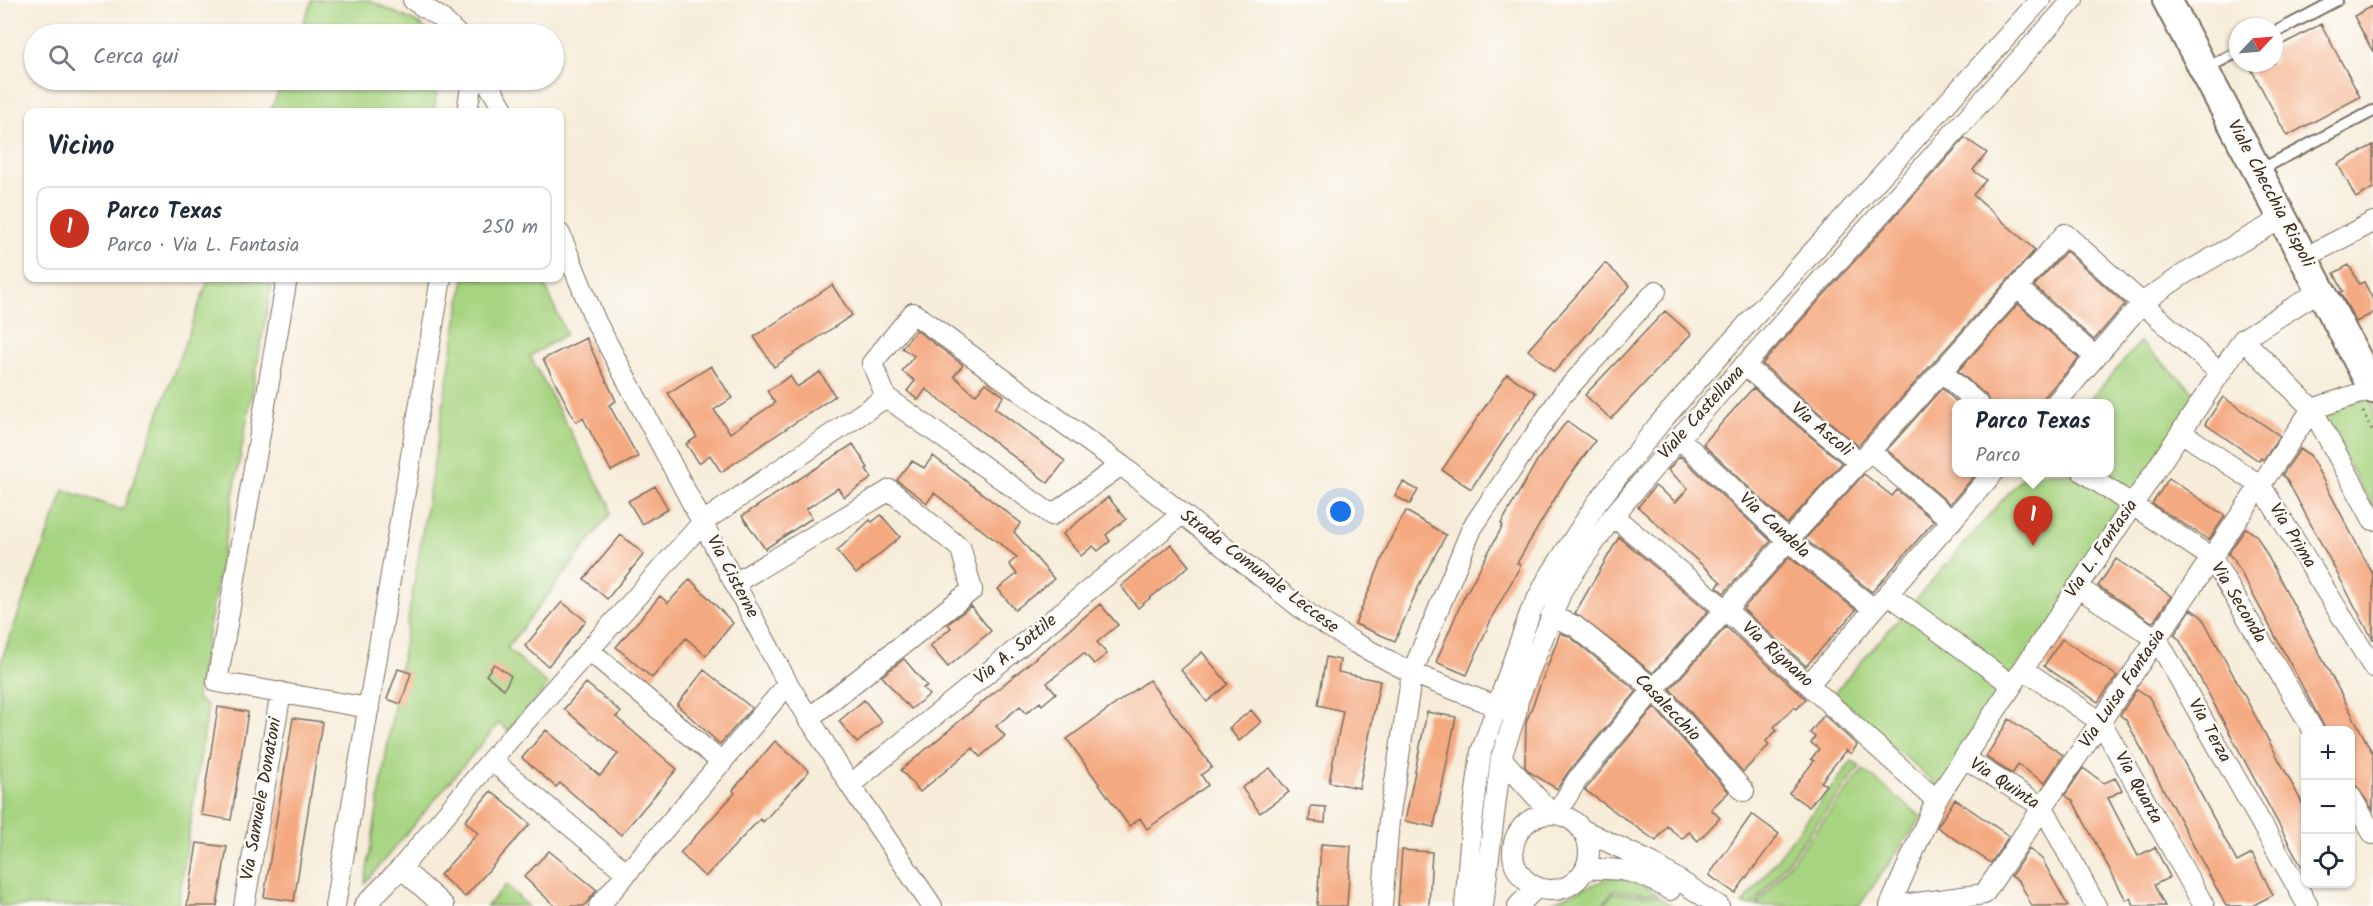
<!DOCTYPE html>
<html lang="it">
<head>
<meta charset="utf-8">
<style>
	body { margin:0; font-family:Kalam,sans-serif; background:#f2f2f3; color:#1f2937 }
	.controls { position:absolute; right:18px; bottom:18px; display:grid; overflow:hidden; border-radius:12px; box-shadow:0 2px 4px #0004 }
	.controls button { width:54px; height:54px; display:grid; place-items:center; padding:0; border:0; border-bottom:2px solid #e0e1e3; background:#fff; color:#1f2937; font:30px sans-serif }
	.compass { position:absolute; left:2229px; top:18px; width:54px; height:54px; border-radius:50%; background:#fff; box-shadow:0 2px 4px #0004; rotate:64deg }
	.you { position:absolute; left:1341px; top:512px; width:21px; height:21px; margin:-15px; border:4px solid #fff; border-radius:50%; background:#1a73e8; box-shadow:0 0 0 9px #1a73e833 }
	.badge { display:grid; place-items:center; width:39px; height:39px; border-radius:50%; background:#c8321e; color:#fff; font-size:20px; font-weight:700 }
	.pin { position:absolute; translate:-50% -50px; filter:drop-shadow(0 2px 3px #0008) }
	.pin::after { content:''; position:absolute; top:32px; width:21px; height:18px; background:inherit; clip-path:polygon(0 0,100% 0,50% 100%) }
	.popup { position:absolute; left:1952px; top:399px; width:162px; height:78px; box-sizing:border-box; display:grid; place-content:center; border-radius:12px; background:#fff; filter:drop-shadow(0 2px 4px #0005); font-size:20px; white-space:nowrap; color:#747a83 }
	.popup b { font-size:22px; color:#1f2937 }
	.popup::after { content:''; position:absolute; left:50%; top:100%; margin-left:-12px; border:12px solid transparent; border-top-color:#fff }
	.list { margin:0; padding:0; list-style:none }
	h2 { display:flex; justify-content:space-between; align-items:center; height:78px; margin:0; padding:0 24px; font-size:26px }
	h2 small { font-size:20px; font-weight:400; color:#747a83 }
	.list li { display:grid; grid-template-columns:39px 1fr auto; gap:18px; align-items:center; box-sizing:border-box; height:84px; margin:0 12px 12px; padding:0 12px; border:2px solid #e0e1e3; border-radius:12px }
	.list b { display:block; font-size:22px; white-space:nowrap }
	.list p { margin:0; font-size:20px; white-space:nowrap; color:#747a83 }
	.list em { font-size:20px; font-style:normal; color:#747a83 }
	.icon { flex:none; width:33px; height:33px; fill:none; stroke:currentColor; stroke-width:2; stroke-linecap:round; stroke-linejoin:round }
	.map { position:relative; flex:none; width:2373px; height:906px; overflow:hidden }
	.search { position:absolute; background:#fff; box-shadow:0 2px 4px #0004; left:24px; top:24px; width:540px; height:66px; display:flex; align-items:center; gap:15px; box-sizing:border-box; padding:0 21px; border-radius:33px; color:#747a83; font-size:22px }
	.panel { position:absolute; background:#fff; box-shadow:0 2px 4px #0004; left:24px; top:108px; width:540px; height:174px; border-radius:12px }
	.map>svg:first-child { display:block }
	.green { fill:#a7d481; stroke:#717f50; stroke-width:1.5 }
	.building { fill:#f4a980 }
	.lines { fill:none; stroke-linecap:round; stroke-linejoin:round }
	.lane-casing { stroke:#7c6e5f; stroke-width:14 }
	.street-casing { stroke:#7c6e5f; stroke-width:22 }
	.secondary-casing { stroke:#7c6e5f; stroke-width:32 }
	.path { stroke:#7c6e5f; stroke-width:3; stroke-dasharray:1.5 4.5; stroke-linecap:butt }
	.lane { stroke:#fff; stroke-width:10 }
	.street { stroke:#fff; stroke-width:20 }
	.secondary { stroke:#fff; stroke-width:28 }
	.labels { text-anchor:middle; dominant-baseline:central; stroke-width:5; stroke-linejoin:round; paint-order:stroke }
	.street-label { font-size:18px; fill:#3b2a1e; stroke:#fdfcf7 }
</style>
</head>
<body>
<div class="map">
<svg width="2373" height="906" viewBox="0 0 2373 906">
	<rect width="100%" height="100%" fill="#fdfcf7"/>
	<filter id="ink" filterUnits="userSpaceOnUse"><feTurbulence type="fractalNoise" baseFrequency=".0167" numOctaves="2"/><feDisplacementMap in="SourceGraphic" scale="12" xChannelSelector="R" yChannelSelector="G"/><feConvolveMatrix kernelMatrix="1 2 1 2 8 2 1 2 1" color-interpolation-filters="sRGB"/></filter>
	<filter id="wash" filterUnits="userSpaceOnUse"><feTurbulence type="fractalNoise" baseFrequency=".008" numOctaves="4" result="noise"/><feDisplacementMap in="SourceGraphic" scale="24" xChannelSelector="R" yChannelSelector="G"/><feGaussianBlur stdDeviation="1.35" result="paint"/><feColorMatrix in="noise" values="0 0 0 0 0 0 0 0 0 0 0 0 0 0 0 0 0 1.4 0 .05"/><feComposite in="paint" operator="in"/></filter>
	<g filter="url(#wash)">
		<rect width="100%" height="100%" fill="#f6ecd9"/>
		<path class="green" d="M312,0H369L421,25L432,34H299Z
			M283,80H439L434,112H270Z
			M209,278H273L196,699L208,706L178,906H0V664L64,490L123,510Z
			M464,278H542L566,334L530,356L609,504L610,514L507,648L548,685L508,731L499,723L365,883Z
			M2140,342L2202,399L1942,790L1834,693L2026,473L2110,472V404L2087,403Z
			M2373,397V508L2319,411Z
			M1852,761L1860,767L1753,906L1742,905Z
			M1863,770L1922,817L1859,906H1756Z
			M1613,876L1642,884L1658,895L1613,890L1602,906H1543Z
			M506,885L528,906H487Z
			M1613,893L1659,897L1673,906H1604Z"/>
		<g id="blocks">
			<path class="building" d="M2373,6V52L2354,16Z
				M2321,24L2360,97L2287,136L2248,63H2274V49Z
				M1965,138L1987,153L1973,170L1986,180L1973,195L2035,250L1858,446L1762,364Z
				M2373,145V188L2356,198L2338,164Z
				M2066,251L2125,304L2094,340L2034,286Z
				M1605,263L1630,286L1554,372L1528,350Z
				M2349,265L2359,284L2364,282L2373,300V313L2356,322L2340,292L2343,291L2334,273Z
				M832,285L852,315L774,367L754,337Z
				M2018,304L2079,358L2038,404H1990L1986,395L1958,371Z
				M1665,311L1691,334L1611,419L1585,395Z
				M916,330L963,365L954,376L975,395L986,383L1004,396L995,408L1065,461L1048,483L926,389L918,400L907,391L915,381L902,371L914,356L902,348Z
				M586,338L616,401L609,405L638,457L611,471L583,418L576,422L543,359Z
				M711,366L732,398L714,410L730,433L775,403L767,391L790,376L797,387L820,372L835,396L721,472L710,455L699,463L686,444L697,437L668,393Z
				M1507,374L1536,393L1471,489L1442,470Z
				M1753,388L1842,463L1787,524L1703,444Z
				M1942,388L1959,404H1956V472H1978L1950,504L1887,450Z
				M2223,397L2280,436L2263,460L2261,458L2259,461L2205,424Z
				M1567,421L1595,441L1561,488L1517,563L1521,565L1493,615L1467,675L1436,662L1462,601L1503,525L1501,524L1538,459Z
				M853,444L868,468L866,469L872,478L844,497L838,488L806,509L812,518L765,549L742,516Z
				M2300,449L2310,455L2373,575V640L2286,478L2282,475Z
				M933,456L1021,523L1014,532L1054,579L1015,610L998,589L1017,574L1009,564L1017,557L934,493L927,503L897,480L912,461L924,468Z
				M1680,456L1771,541L1724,593L1717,587L1721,582L1638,507L1655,486L1676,502L1688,488L1668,470Z
				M1864,474L1892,496L1897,490L1934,521L1872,592L1805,539Z
				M2169,478L2225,516L2209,540L2152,504Z
				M1403,482L1418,490L1410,504L1395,496Z
				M655,486L668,509L642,524L628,501Z
				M1108,497L1126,519L1106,535L1110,541L1098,551L1093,546L1081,556L1063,534Z
				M1406,511L1446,535L1421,581L1395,641L1355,624L1391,538Z
				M881,515L900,537L856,574L837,551L870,520L872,522Z
				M2246,528L2257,536L2373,754V810L2350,777V730H2326L2233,558L2228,554Z
				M621,535L644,554L607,599L584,579Z
				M1619,537L1708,611L1653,673L1575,613Z
				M1171,544L1189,566L1138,608L1121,586Z
				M1789,557L1856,610L1806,666L1743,609Z
				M2116,559L2171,596L2154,621L2152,622L2098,586Z
				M690,579L733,623L706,656L686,638L652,678L616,647L660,596L668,603Z
				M562,602L586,621L548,666L525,646Z
				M1100,604L1118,625L1097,642L1107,654L1094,664L1084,653L1075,660L1047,683L1056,693L1042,705L1040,702L1026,713L1020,706L996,726L1005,736L980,757L973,748L920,792L901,770Z
				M971,606L991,631L948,667L930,646L951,628L948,624Z
				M2191,609L2202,617L2306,810V875L2179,639L2174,635Z
				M1726,627L1806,699L1797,709L1794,707L1774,727L1777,730L1766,741L1769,745L1743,772L1670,689Z
				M1560,633L1569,636L1637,691L1568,772L1557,789L1531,773L1525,767L1526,723Z
				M2062,639L2117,676L2098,702L2044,666Z
				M1202,652L1228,684L1207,702L1181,670Z
				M1326,657L1340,660L1338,672L1380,681L1359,788L1329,782L1343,711L1318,705Z
				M904,659L927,686L923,688L929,695L911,709L906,703L905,704L882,676Z
				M494,664L511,676L504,689L486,675Z
				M398,669L411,673L401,704L387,699Z
				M704,670L752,708L720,744L677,705Z
				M1149,680L1212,767L1201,775L1208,785L1147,829L1140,818L1129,826L1067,739Z
				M586,683L621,712L616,717L677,769L621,835L560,783L556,787L522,758L546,730L600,776L618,754L564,709Z
				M2137,689L2149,697L2237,862L2252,854L2273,895L2252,906H2226L2126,720L2120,715Z
				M864,700L882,722L857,743L839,721Z
				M218,707L248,712L231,820L201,815Z
				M1654,707L1729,792L1711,809L1720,818L1698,841L1689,832L1682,839L1667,826L1656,841L1585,790Z
				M1251,710L1261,722L1239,741L1229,728Z
				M1427,712L1456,717L1434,827L1405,821Z
				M1824,715L1857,745L1851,754L1846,750L1821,782L1826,785L1809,807L1789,793L1814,761L1811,759L1819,749L1811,743L1815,737L1810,733Z
				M293,718L322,722L294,901L264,897Z
				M2009,719L2063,755L2045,783L2018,765L2012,774L1986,757Z
				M775,741L809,771L763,822L760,819L705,877L680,853L735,793L733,790Z
				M1270,768L1289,792L1260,813L1242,788Z
				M2083,768L2104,783L2115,778L2122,790L2108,798L2138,856L2155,847L2170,877L2154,885L2165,906H2134L2130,898L2126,900L2073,801L2065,795Z
				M491,791L530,824L465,897L440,875L478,833L465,821Z
				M1955,799L2009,836L1991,863L1937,827Z
				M1311,806L1326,807L1325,823L1309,821Z
				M1752,814L1779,834L1735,893L1709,875Z
				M197,843L227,847L217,906H187Z
				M1321,844L1351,846L1347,906H1317Z
				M2029,849L2042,859L2068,906H2032L2019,881L2011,876Z
				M1402,850L1432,852L1429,906H1398Z
				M549,851L597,890L584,906H555L524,877Z"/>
		</g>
	</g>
	<g filter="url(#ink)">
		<use href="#blocks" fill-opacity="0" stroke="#7c6e5f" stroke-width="1.5"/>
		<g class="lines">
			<defs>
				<path id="lane" d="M2274,33L2337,0
					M2204,69L2238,52
					M2258,171L2373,111"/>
				<path id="street" d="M413,0L441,18L457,34
					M486,80L505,112
					M467,112L472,80
					M560,234L596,322L788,684L850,785L932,906
					M2304,258L2373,222
					M287,278L217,682L369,708
					M2018,288L2095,357
					M2243,339L2321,290
					M1744,365L1859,462L1870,451L1952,521
					M1942,372L1978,404
					M886,397L1052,515L1121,465
					M2055,404L2143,302L2184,274L2283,218
					M2181,432L2261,486L2373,667
					M1679,438L1788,541L1874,609
					M1870,451L2065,234L2220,373
					M2083,472L2212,558L2313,730
					M1613,516L1726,610L1936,800
					M735,583L890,490L961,549L972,590L808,719
					M2077,587L2157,639L2308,906
					M1888,594L2012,685
					M1551,616L1575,626L1654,689L1744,791
					M589,650L722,763
					M2023,669L2101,722L2204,906
					M1809,684L1994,472
					M1501,758L1552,814
					M1964,758L2043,807L2096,906
					M491,760L627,873
					M850,785L1182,514
					M2350,795L2373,834
					M1556,814L1577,780L1654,689L1859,462
					M1513 852a38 38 0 1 1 76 0a38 38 0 1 1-76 0Z
					M1581,829L1652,863L1719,906
					M401,868L444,906
					M1585,869C1621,868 1638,870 1670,890
					M244,906L281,692
					M335,906L441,278
					M364,906L401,868L491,760L703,522L886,397L872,363L913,313L1121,465L1307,613L1355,643L1412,673L1516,714
					M599,906L788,684
					M1382,906L1389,820L1412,673L1472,528L1562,395L1656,291
					M1465,906L1471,831L1481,752L1530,613L1547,580L1596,504L1659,424L1724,350L2040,0
					M1483,906L1501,758L1516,714L1518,700L1563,588L1613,516L1679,438L2073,0
					M1518,906L1537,887
					M1890,906L1936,800L2243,339L2312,409L2373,389
					M1895,906L1984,894L2312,409L2373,520"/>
				<path id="secondary" d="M2167,0L2373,389"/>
			</defs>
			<use href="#lane" class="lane-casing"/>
			<use href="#street" class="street-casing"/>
			<use href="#secondary" class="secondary-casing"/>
			<path class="path" d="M2363,412L2373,431"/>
			<use href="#lane" class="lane"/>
			<use href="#street" class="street"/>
			<use href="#secondary" class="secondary"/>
		</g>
	</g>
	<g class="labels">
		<g class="street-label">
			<text transform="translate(2270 194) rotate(62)">Viale Checchia Rispoli</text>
			<text transform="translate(1702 413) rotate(-48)">Viale Castellana</text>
			<text transform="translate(1821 430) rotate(40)">Via Ascoli</text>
			<text transform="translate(1774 526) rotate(42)">Via Candela</text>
			<text transform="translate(2292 536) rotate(58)">Via Prima</text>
			<text transform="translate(2102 549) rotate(-56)">Via L. Fantasia</text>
			<text transform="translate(1259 572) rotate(37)">Strada Comunale Leccese</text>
			<text transform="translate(732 577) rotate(62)">Via Cisterne</text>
			<text transform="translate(2238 603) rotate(59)">Via Seconda</text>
			<text transform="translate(1016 650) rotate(-39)">Via A. Sottile</text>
			<text transform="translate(1777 655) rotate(42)">Via Rignano</text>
			<text transform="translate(2123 689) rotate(-56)">Via Luisa Fantasia</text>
			<text transform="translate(1667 708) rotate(46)">Casalecchio</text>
			<text transform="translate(2209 731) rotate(61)">Via Terza</text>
			<text transform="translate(2004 784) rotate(33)">Via Quinta</text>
			<text transform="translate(2138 788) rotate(61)">Via Quarta</text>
			<text transform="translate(262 799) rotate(-80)">Via Samuele Donatoni</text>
		</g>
	</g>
</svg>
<div class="controls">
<button>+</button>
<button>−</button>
<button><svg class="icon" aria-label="locate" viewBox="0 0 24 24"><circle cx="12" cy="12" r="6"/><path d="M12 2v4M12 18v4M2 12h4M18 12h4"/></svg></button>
</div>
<svg class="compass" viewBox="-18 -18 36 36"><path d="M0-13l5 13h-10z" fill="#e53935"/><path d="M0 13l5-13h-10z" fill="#747a83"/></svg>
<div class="you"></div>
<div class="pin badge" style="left:2033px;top:546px">1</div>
<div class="popup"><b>Parco Texas</b>Parco</div>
<div class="search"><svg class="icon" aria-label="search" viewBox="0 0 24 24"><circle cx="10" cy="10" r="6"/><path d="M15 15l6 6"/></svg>Cerca qui</div>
<section class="panel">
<h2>Vicino<small></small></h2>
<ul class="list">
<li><span class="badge">1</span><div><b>Parco Texas</b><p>Parco · Via L. Fantasia</p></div><em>250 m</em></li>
</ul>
</section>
</div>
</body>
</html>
